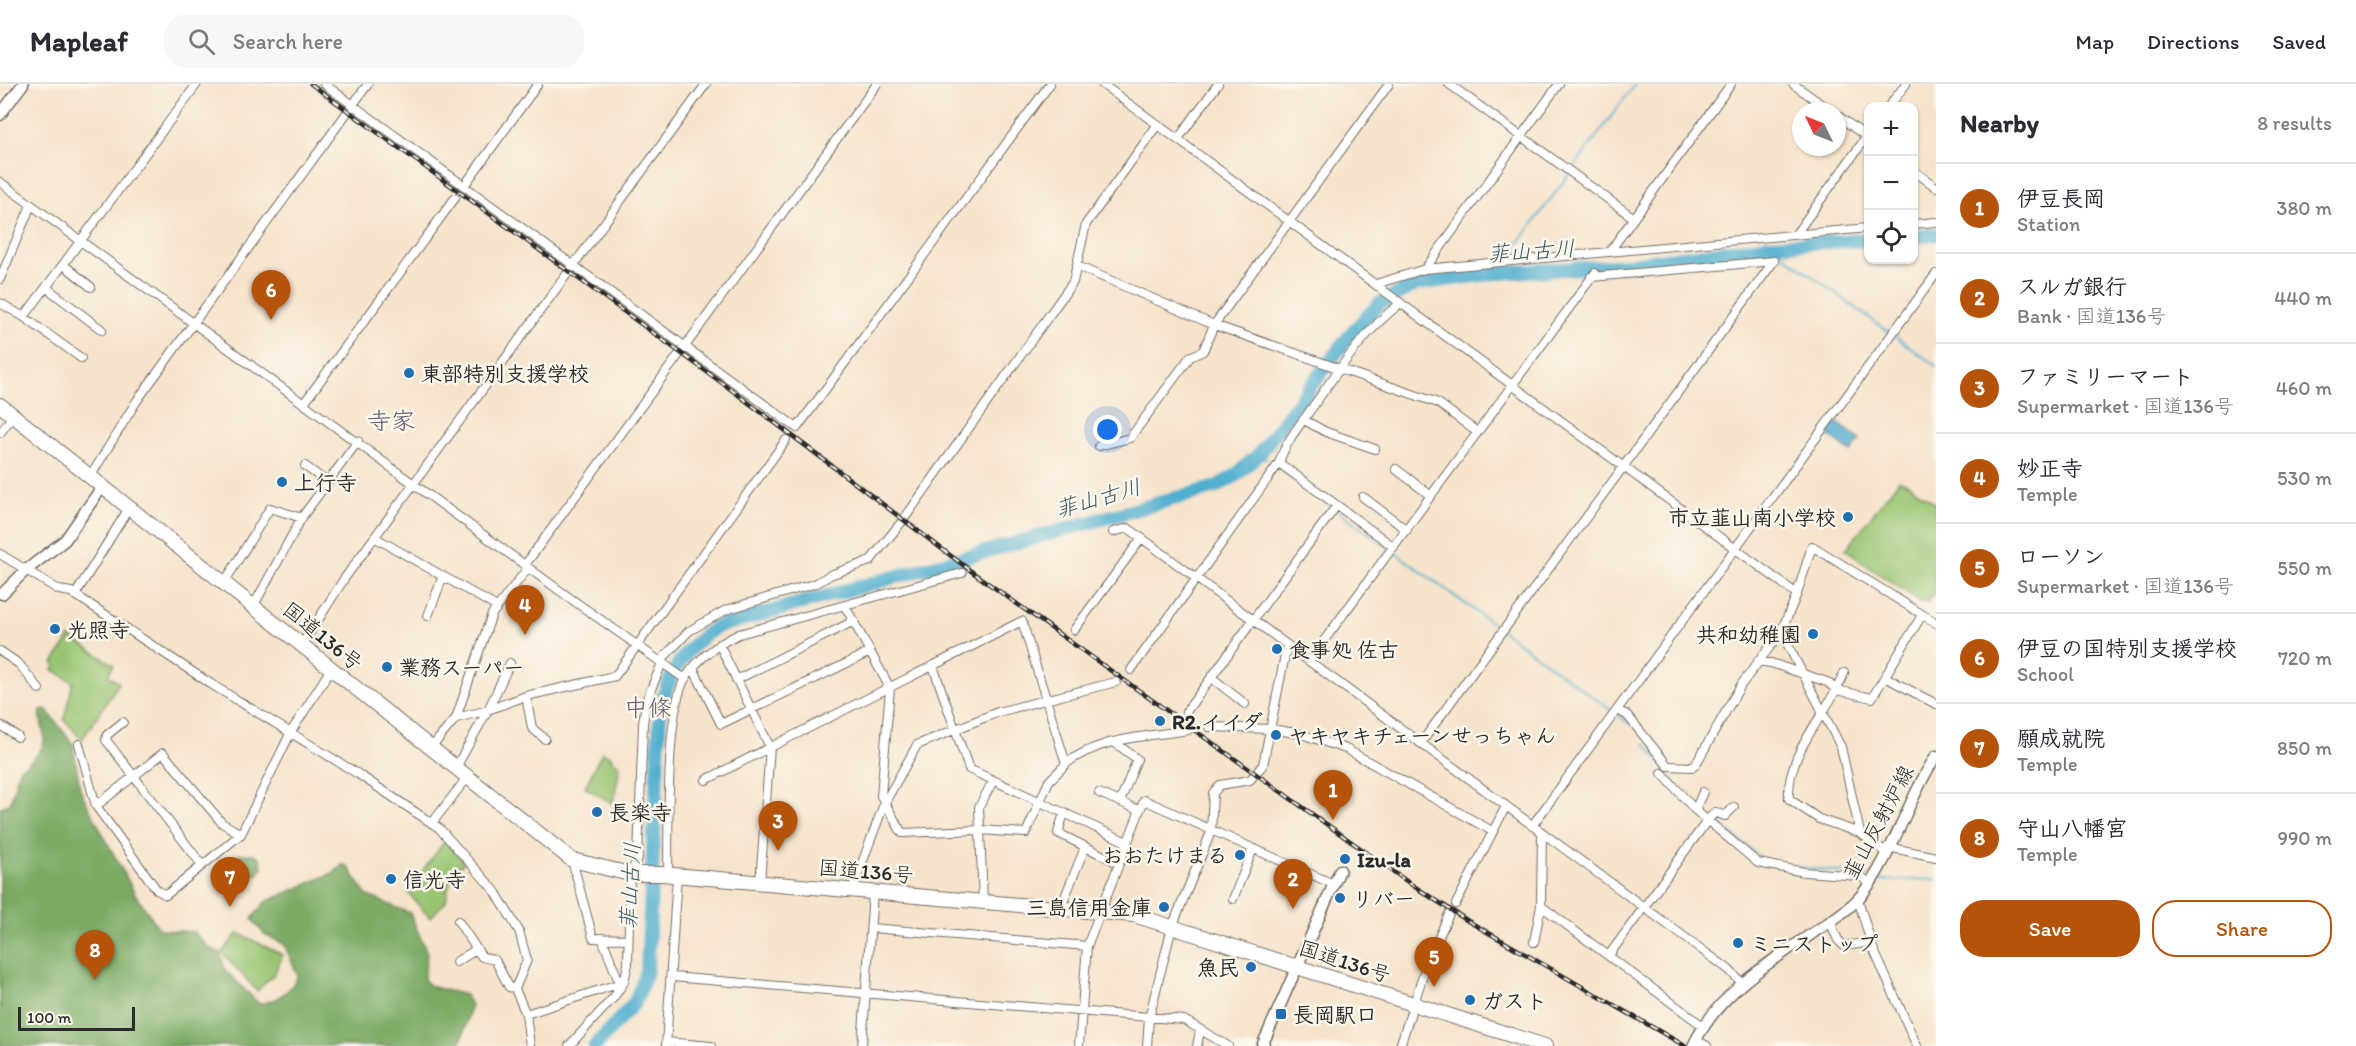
<!DOCTYPE html>
<html lang="en">
<head>
<meta charset="utf-8">
<style>
	body { margin:0; font-family:Itim,"Klee One",sans-serif; background:#f7f7f7; color:#2b2b33 }
	.controls { position:absolute; right:18px; top:18px; display:grid; overflow:hidden; border-radius:12px; box-shadow:0 2px 4px #0004 }
	.controls button { width:54px; height:54px; display:grid; place-items:center; padding:0; border:0; border-bottom:2px solid #e1e1e2; background:#fff; color:#2b2b33; font:30px sans-serif }
	.compass { position:absolute; left:1792px; top:18px; width:54px; height:54px; border-radius:50%; background:#fff; box-shadow:0 2px 4px #0004; rotate:313deg }
	.scale { position:absolute; left:18px; bottom:15px; width:117px; box-sizing:border-box; padding-left:6px; border:3px solid #2b2b2b; border-top:0; font-size:16px; line-height:21px; white-space:nowrap; color:#2b2b2b; -webkit-text-stroke:4px #fbf7ec; paint-order:stroke }
	.you { position:absolute; left:1108px; top:346px; width:21px; height:21px; margin:-15px; border:4px solid #fff; border-radius:50%; background:#1a73e8; box-shadow:0 0 0 9px #1a73e833 }
	.badge { display:grid; place-items:center; width:39px; height:39px; border-radius:50%; background:#b45309; color:#fff; font-size:20px; font-weight:700 }
	.pin { position:absolute; translate:-50% -50px; filter:drop-shadow(0 2px 3px #0008) }
	.pin::after { content:''; position:absolute; top:32px; width:21px; height:18px; background:inherit; clip-path:polygon(0 0,100% 0,50% 100%) }
	.list { margin:0; padding:0; list-style:none }
	h2 { display:flex; justify-content:space-between; align-items:center; height:78px; margin:0; padding:0 24px; font-size:26px }
	h2 small { font-size:20px; font-weight:400; color:#7c7c81 }
	.list li { display:grid; grid-template-columns:39px 1fr auto; gap:18px; align-items:center; box-sizing:border-box; height:90px; padding:0 24px; border-top:2px solid #e1e1e2 }
	.list b { display:block; font-size:22px; white-space:nowrap }
	.list p { margin:0; font-size:20px; white-space:nowrap; color:#7c7c81 }
	.list em { font-size:20px; font-style:normal; color:#7c7c81 }
	.actions { display:flex; gap:12px; padding:18px 24px }
	.actions a { flex:1; padding:14px 0; border:2px solid #b45309; border-radius:24px; text-align:center; font-size:21px; color:#b45309 }
	.actions .main { background:#b45309; color:#fff }
	.icon { flex:none; width:33px; height:33px; fill:none; stroke:currentColor; stroke-width:2; stroke-linecap:round; stroke-linejoin:round }
	.map { position:relative; flex:none; width:1936px; height:962px; overflow:hidden }
	header { display:flex; align-items:center; gap:36px; box-sizing:border-box; height:84px; padding:0 30px; background:#fff; border-bottom:2px solid #e1e1e2 }
	header strong { font-size:28px }
	nav { display:flex; gap:33px; margin-inline-start:auto; font-size:21px }
	.search { width:420px; height:54px; background:#f7f7f7; display:flex; align-items:center; gap:15px; box-sizing:border-box; padding:0 21px; border-radius:24px; color:#7c7c81; font-size:22px }
	main { display:flex }
	aside { flex:1; background:#fff }
	.map>svg:first-child { display:block }
	.green { fill:#99c572; stroke:#62784e; stroke-width:1.5 }
	.forest { fill:#7aaa64; stroke:#526a48; stroke-width:1.5 }
	.water { fill:#50aece; stroke:#3e6c7c; stroke-width:1.5 }
	.lines { fill:none; stroke-linecap:round; stroke-linejoin:round }
	.stream { stroke:#50aece; stroke-width:2 }
	.river { stroke:#50aece; stroke-width:14 }
	.street-casing { stroke:#726b63; stroke-width:10 }
	.secondary-casing { stroke:#726b63; stroke-width:13 }
	.highway-casing { stroke:#726b63; stroke-width:16 }
	.street { stroke:#fff; stroke-width:8 }
	.secondary { stroke:#fff; stroke-width:10 }
	.highway { stroke:#fff; stroke-width:14 }
	.rail-casing { stroke:#2b2b2b; stroke-width:4.5 }
	.rail { stroke:#fbf7ec; stroke-width:2; stroke-dasharray:7; stroke-linecap:butt }
	.poi-dot { fill:#1f6fb2; stroke:#fbf7ec; stroke-width:2 }
	.labels { text-anchor:middle; dominant-baseline:central; stroke-width:5; stroke-linejoin:round; paint-order:stroke }
	.poi-label { font-size:21px; font-weight:bold; fill:#2b2b2b; stroke:#fbf7ec; text-anchor:start }
	.street-label { font-size:21px; fill:#2b2b2b; stroke:#fbf7ec }
	.water-label { font-size:22px; font-style:italic; fill:#385964; stroke:#fbf7ec }
	.quarter-label { font-size:24px; fill:#655a6e; stroke:#fbf7ec }
</style>
</head>
<body>
<header>
<strong>Mapleaf</strong>
<div class="search"><svg class="icon" aria-label="search" viewBox="0 0 24 24"><circle cx="10" cy="10" r="6"/><path d="M15 15l6 6"/></svg>Search here</div>
<nav><a>Map</a><a>Directions</a><a>Saved</a></nav>
</header>
<main>
<div class="map">
<svg width="1936" height="962" viewBox="0 0 1936 962">
	<rect width="100%" height="100%" fill="#fbf7ec"/>
	<filter id="ink" filterUnits="userSpaceOnUse"><feTurbulence type="fractalNoise" baseFrequency=".0167" numOctaves="2"/><feDisplacementMap in="SourceGraphic" scale="12" xChannelSelector="R" yChannelSelector="G"/><feConvolveMatrix kernelMatrix="1 2 1 2 8 2 1 2 1" color-interpolation-filters="sRGB"/></filter>
	<filter id="wash" filterUnits="userSpaceOnUse"><feTurbulence type="fractalNoise" baseFrequency=".008" numOctaves="4" result="noise"/><feDisplacementMap in="SourceGraphic" scale="24" xChannelSelector="R" yChannelSelector="G"/><feGaussianBlur stdDeviation="1.35" result="paint"/><feColorMatrix in="noise" values="0 0 0 0 0 0 0 0 0 0 0 0 0 0 0 0 0 1.4 0 .05"/><feComposite in="paint" operator="in"/></filter>
	<g filter="url(#wash)">
		<rect width="100%" height="100%" fill="#f6e3cb"/>
		<path class="green" d="M1899,396L1907,399L1936,420V507L1928,518H1921L1873,486L1846,465Z
			M70,553L114,581L108,591L119,599L82,656L64,635L73,598L53,586L55,582L53,579Z
			M602,668L612,673L611,675L620,682L613,720L585,703Z
			M445,757L464,778L453,791L448,804L446,817L430,834L409,810L426,794L421,789Z
			M238,849L283,871L274,890L257,907L222,869Z"/>
		<path class="forest" d="M46,625L73,660L80,705L89,724L135,810L160,846L194,848L210,865L220,868L225,886L259,920C278,916 289,909 298,892L284,860L264,850L252,835L265,818L335,788L342,781L348,782L366,811L410,829L427,869L424,895L429,902L465,911L471,921L460,962H0V723L10,720L19,685C31,678 46,667 44,651C43,642 39,636 41,626Z
			M239,770H255L260,774L262,783L258,791H247L234,782L233,776Z"/>
		<path class="water" d="M1837,338L1860,356L1851,368L1828,351Z"/>
		<g class="lines">
			<path class="stream" d="M1770,161L1890,249
				M1507,175L1635,0
				M1496,189L1502,181
				M1895,252L1936,282
				M1259,370L1267,375
				M1281,386L1332,423
				M1337,426L1630,640
				M1645,659L1678,702
				M1699,723L1708,731
				M1713,735L1764,777
				M1796,783L1867,791
				M1879,797L1936,795"/>
			<path class="river" d="M1914,153L1936,150
				M595,962L635,918L647,887L660,629C667,591 683,565 716,543L1216,403L1235,392L1259,370L1352,248L1379,220L1417,200L1496,189L1617,182L1770,161L1868,156"/>
		</g>
	</g>
	<g filter="url(#ink)">
		<g class="lines">
			<defs>
				<path id="street" d="M324,0L797,344L1050,0
					M1102,0L1797,510
					M1449,0L1634,134
					M1793,0L1831,27
					M1889,22L1906,0
					M1837,31L1868,54
					M1178,55L1218,0
					M1914,87L1936,103
					M0,98L567,512L685,595
					M464,102L538,0
					M1914,140L1936,138
					M1795,151L1868,51
					M1610,167L1731,0
					M64,181L91,203
					M1077,182L1214,241L1438,319L1477,348
					M1425,185L1868,144
					M1591,193L1774,177
					M0,195L31,121
					M1376,200L1425,185L1559,0
					M47,204L102,246
					M0,219L24,233L197,0
					M24,233L81,274
					M304,319L455,114
					M1304,336L1326,348L1375,365
					M0,349L13,332
					M1099,362L1130,354L1190,273L1203,267L1214,241L1389,0
					M1279,379L1394,463
					M305,382L328,399
					M1396,385L1431,412
					M90,393L136,318L368,0
					M1363,413L1407,446
					M1113,448L1128,444L1728,885L1742,899
					M376,454L497,523
					M0,470L59,506L71,508L211,600L358,690L439,744L495,807L519,847L527,876L515,905L526,930L530,962
					M525,481L877,0
					M224,499L270,424L302,434
					M75,511L129,424
					M253,523L302,433L358,357
					M428,532L443,492
					M1074,546L1141,455
					M1781,548L1841,663L1860,749
					M719,560L770,663L760,799
					M302,561L344,495L706,0
					M0,567L19,580L39,605
					M1309,577L1595,189
					M1758,577L1771,579L1827,598L1837,606L1872,614L1922,531
					M933,582L969,685L1127,758
					M693,584L721,640L870,568
					M1131,586L1279,379C1286,356 1301,340 1314,321C1340,284 1365,246 1401,219
					M1844,589C1828,631 1786,667 1789,715L1819,735L1860,749L1886,768
					M1885,593L1936,620
					M1212,594L1245,620
					M736,596L854,537
					M526,612L532,644L545,655
					M1617,626L1627,631L1668,682L1693,683L1696,680L1741,601L1781,548L1797,510L1812,462L1936,539
					M1186,628L1337,421
					M456,634L492,530L528,484
					M123,638L107,651L106,656L202,781
					M0,641L18,653
					M1209,643L1272,645L1301,650L1346,665L1492,747
					M1114,658L1137,675L1120,718
					M1421,659L1774,177
					M79,660L96,722L157,806L166,811L241,750L291,648L331,585
					M430,665L456,634L485,627L526,612L615,592L786,356
					M1066,680C1099,653 1147,653 1188,646
					M455,685L488,626L510,579
					M1662,689L1695,726L1758,779L1804,788L1860,792L1870,799
					M706,696C811,642 917,590 1022,537L1066,680L1049,697L1026,749L979,746L902,749L881,712L890,604L845,522
					M1099,709L1139,726
					M96,722L163,669L222,739L241,750
					M1695,726L1703,708
					M1064,729L1058,749L1118,779
					M432,739L467,694
					M1532,742L1936,190
					M1888,763L1936,773
					M572,776L593,854L628,855
					M668,791C669,748 665,625 686,593C699,573 718,560 739,550L962,489
					M852,806L884,720L917,661L998,628L1116,598
					M1233,815L1253,765
					M1858,815L1872,862L1917,962
					M983,817L979,723L993,697
					M1456,820L1506,722
					M1541,822L1703,942
					M1061,823L1085,763
					M458,837L482,873L495,876L509,903L515,904
					M1830,838L1838,856L1844,862L1871,858
					M871,844L1087,862
					M602,854L619,898
					M1534,858L1541,822L1542,749
					M1609,871L1707,737L1715,728L1725,732L1734,723
					M456,878L477,865
					M672,893L1184,936L1228,962
					M526,930L624,898
					M1696,956L1707,962
					M666,958L711,962
					M569,962L614,913L624,898L628,880L630,790L638,774L643,640L646,617L665,572L689,547L726,526L817,499L830,491L870,477L904,435L1073,198L1086,140L1158,40
					M666,962L677,791
					M862,962L873,808
					M1079,962L1087,862L1144,716L1333,800
					M1147,962L1149,934L1172,843L1211,748L1213,709L1220,701L1250,696L1263,681L1287,561
					M1197,962L1200,947
					M1400,962L1425,885L1449,830"/>
				<path id="secondary" d="M0,31L23,0
					M2,510L25,487L65,456L102,403
					M1262,962L1340,786
					M1693,962C1717,911 1765,881 1810,851C1826,840 1844,830 1858,815C1890,780 1908,714 1936,672"/>
				<path id="highway" d="M0,321L572,776L630,790H662L1134,831L1545,962"/>
			</defs>
			<use href="#street" class="street-casing"/>
			<use href="#secondary" class="secondary-casing"/>
			<use href="#highway" class="highway-casing"/>
			<use href="#street" class="street"/>
			<use href="#secondary" class="secondary"/>
			<use href="#highway" class="highway"/>
			<defs>
				<path id="rail" d="M311,0L729,304L975,490L1412,801L1468,837L1685,962"/>
			</defs>
			<use href="#rail" class="rail-casing"/>
			<use href="#rail" class="rail"/>
		</g>
	</g>
	<g class="poi-dot">
		<circle cx="409" cy="289" r="6"/>
		<circle cx="282" cy="398" r="6"/>
		<circle cx="1848" cy="433" r="6"/>
		<circle cx="55" cy="545" r="6"/>
		<circle cx="1813" cy="550" r="6"/>
		<circle cx="1277" cy="565" r="6"/>
		<circle cx="387" cy="583" r="6"/>
		<circle cx="1160" cy="637" r="6"/>
		<circle cx="1276" cy="651" r="6"/>
		<circle cx="597" cy="728" r="6"/>
		<circle cx="1240" cy="771" r="6"/>
		<circle cx="1345" cy="775" r="6"/>
		<circle cx="391" cy="795" r="6"/>
		<circle cx="1340" cy="814" r="6"/>
		<circle cx="1164" cy="823" r="6"/>
		<circle cx="1738" cy="859" r="6"/>
		<circle cx="1251" cy="883" r="6"/>
		<circle cx="1470" cy="916" r="6"/>
		<rect x="1275" y="924" width="12" height="12" rx="3"/>
	</g>
	<g class="labels">
		<g class="poi-label">
			<text x="421" y="289">東部特別支援学校</text>
			<text x="294" y="398">上行寺</text>
			<text x="1836" y="433" text-anchor="end">市立韮山南小学校</text>
			<text x="67" y="545">光照寺</text>
			<text x="1801" y="550" text-anchor="end">共和幼稚園</text>
			<text x="1289" y="565">食事処 佐古</text>
			<text x="399" y="583">業務スーパー</text>
			<text x="1172" y="637">R2.イイダ</text>
			<text x="1288" y="651">ヤキヤキチェーンせっちゃん</text>
			<text x="609" y="728">長楽寺</text>
			<text x="1228" y="771" text-anchor="end">おおたけまる</text>
			<text x="1357" y="775">Izu-la</text>
			<text x="403" y="795">信光寺</text>
			<text x="1352" y="814">リバー</text>
			<text x="1152" y="823" text-anchor="end">三島信用金庫</text>
			<text x="1750" y="859">ミニストップ</text>
			<text x="1239" y="883" text-anchor="end">魚民</text>
			<text x="1482" y="916">ガスト</text>
			<text x="1293" y="930">長岡駅口</text>
		</g>
		<g class="street-label">
			<text transform="translate(323 552) rotate(39)">国道136号</text>
			<text transform="translate(1878 738) rotate(-62)">韮山反射炉線</text>
			<text transform="translate(866 787) rotate(5)">国道136号</text>
			<text transform="translate(1345 877) rotate(18)">国道136号</text>
		</g>
		<g class="water-label">
			<text transform="translate(1531 167) rotate(-4)">菲山古川</text>
			<text transform="translate(1098 414) rotate(-16)">菲山古川</text>
			<text transform="translate(630 802) rotate(-87)">菲山古川</text>
		</g>
		<g class="quarter-label">
			<text x="391" y="336">寺家</text>
			<text x="648" y="623">中條</text>
		</g>
	</g>
</svg>
<div class="controls">
<button>+</button>
<button>−</button>
<button><svg class="icon" aria-label="locate" viewBox="0 0 24 24"><circle cx="12" cy="12" r="6"/><path d="M12 2v4M12 18v4M2 12h4M18 12h4"/></svg></button>
</div>
<svg class="compass" viewBox="-18 -18 36 36"><path d="M0-13l5 13h-10z" fill="#e53935"/><path d="M0 13l5-13h-10z" fill="#7c7c81"/></svg>
<div class="scale">100 m</div>
<div class="you"></div>
<div class="pin badge" style="left:1333px;top:736px">1</div>
<div class="pin badge" style="left:1293px;top:825px">2</div>
<div class="pin badge" style="left:778px;top:767px">3</div>
<div class="pin badge" style="left:525px;top:551px">4</div>
<div class="pin badge" style="left:1434px;top:903px">5</div>
<div class="pin badge" style="left:271px;top:236px">6</div>
<div class="pin badge" style="left:230px;top:823px">7</div>
<div class="pin badge" style="left:95px;top:896px">8</div>
</div>
<aside>
<h2>Nearby<small>8 results</small></h2>
<ul class="list">
<li><span class="badge">1</span><div><b>伊豆長岡</b><p>Station</p></div><em>380 m</em></li>
<li><span class="badge">2</span><div><b>スルガ銀行</b><p>Bank · 国道136号</p></div><em>440 m</em></li>
<li><span class="badge">3</span><div><b>ファミリーマート</b><p>Supermarket · 国道136号</p></div><em>460 m</em></li>
<li><span class="badge">4</span><div><b>妙正寺</b><p>Temple</p></div><em>530 m</em></li>
<li><span class="badge">5</span><div><b>ローソン</b><p>Supermarket · 国道136号</p></div><em>550 m</em></li>
<li><span class="badge">6</span><div><b>伊豆の国特別支援学校</b><p>School</p></div><em>720 m</em></li>
<li><span class="badge">7</span><div><b>願成就院</b><p>Temple</p></div><em>850 m</em></li>
<li><span class="badge">8</span><div><b>守山八幡宮</b><p>Temple</p></div><em>990 m</em></li>
</ul>
<div class="actions"><a class="main">Save</a><a>Share</a></div>
</aside>
</main>
</body>
</html>
